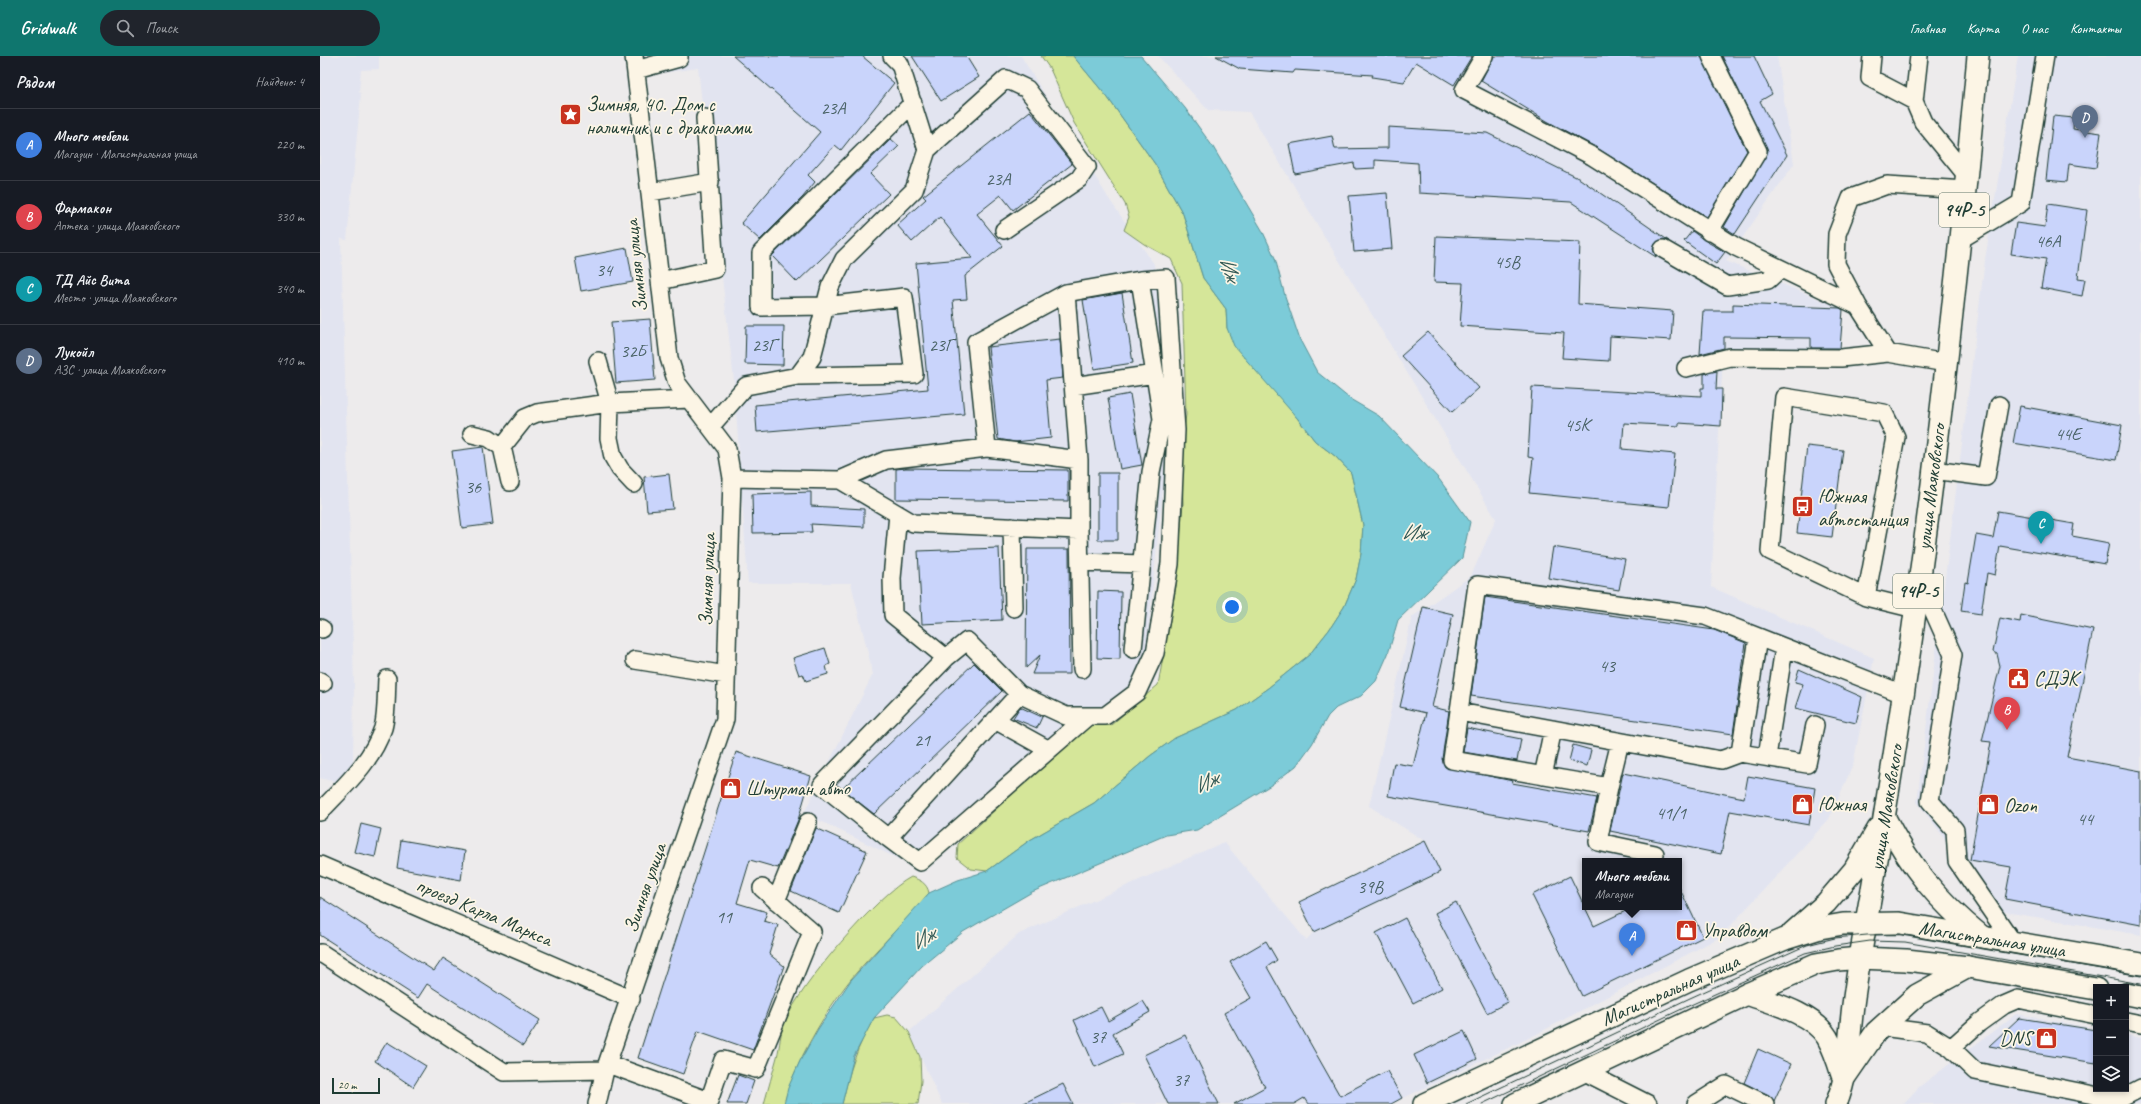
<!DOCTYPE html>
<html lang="ru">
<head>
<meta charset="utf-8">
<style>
	body { margin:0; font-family:Caveat,sans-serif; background:#20242c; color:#f1f3f6 }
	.controls { position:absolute; right:12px; bottom:12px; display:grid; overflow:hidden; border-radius:0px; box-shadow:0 2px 6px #0003 }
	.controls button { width:36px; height:36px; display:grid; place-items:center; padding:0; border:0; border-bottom:1px solid #363941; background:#171b24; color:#f1f3f6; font:20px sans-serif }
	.scale { position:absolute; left:12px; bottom:10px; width:48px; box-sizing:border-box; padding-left:4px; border:2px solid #1f3d34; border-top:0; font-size:11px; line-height:14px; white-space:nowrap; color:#1f3d34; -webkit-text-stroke:3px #fcf5e5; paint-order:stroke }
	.you { position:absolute; left:912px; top:551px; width:14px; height:14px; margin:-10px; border:3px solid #fff; border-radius:50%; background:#1a73e8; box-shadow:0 0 0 6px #1a73e833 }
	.badge { display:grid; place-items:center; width:26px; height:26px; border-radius:50%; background:#0f766e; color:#fff; font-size:13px; font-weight:700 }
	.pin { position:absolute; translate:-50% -33px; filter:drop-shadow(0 1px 2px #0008) }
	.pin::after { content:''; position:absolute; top:21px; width:14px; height:12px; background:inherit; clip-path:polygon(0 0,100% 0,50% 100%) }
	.popup { position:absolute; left:1262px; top:802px; width:100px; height:52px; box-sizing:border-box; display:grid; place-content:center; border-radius:0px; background:#171b24; filter:drop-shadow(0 1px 3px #0005); font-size:13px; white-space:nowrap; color:#9ea1a6 }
	.popup b { font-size:15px; color:#f1f3f6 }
	.popup::after { content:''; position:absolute; left:50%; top:100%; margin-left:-8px; border:8px solid transparent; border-top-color:#171b24 }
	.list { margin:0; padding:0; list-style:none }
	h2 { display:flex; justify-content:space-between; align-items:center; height:52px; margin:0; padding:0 16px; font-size:17px }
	h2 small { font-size:13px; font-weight:400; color:#9ea1a6 }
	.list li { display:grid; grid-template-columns:26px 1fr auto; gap:12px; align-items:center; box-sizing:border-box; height:72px; padding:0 16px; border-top:1px solid #363941 }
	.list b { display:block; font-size:15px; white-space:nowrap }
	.list p { margin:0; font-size:13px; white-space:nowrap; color:#9ea1a6 }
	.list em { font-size:13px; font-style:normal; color:#9ea1a6 }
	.icon { flex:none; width:22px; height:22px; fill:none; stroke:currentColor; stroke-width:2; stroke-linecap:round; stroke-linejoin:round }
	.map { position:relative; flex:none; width:1821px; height:1048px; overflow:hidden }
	header { display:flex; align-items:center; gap:24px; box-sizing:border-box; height:56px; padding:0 20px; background:#0f766e; color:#fff }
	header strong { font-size:19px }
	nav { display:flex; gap:22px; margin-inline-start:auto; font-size:14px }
	.search { width:280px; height:36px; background:#20242c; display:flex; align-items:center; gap:10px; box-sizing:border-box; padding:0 14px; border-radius:22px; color:#9ea1a6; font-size:15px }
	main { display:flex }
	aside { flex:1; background:#171b24 }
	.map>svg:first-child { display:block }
	.built { fill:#e2e4f0; fill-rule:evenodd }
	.green { fill:#d5e699; stroke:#7a9266 }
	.water { fill:#7ccbd8; stroke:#579296 }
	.building { fill:#c9d4fb; stroke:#1f3d34 }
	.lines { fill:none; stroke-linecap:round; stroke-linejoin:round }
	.minor-casing { stroke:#1f3d34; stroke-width:20 }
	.major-casing { stroke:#1f3d34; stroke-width:24 }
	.minor { stroke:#fcf5e5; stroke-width:17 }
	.major { stroke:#fcf5e5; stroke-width:21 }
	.tram { stroke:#1f3d34; stroke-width:1 }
	.labels { text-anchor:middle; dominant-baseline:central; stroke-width:3.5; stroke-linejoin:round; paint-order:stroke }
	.number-label { font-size:18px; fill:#4a6366 }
	.shield { fill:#fcf5e5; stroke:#617469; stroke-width:1 }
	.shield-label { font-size:19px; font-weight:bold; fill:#1f3d34 }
	.poi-label { font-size:20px; fill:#1f3d34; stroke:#fcf5e5; text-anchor:start }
	.street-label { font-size:20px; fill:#1f3d34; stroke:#fcf5e5 }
	.water-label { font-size:21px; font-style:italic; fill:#325955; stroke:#fcf5e5 }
</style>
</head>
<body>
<header>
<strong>Gridwalk</strong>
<div class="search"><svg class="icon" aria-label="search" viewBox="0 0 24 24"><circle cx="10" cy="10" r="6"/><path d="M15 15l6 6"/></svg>Поиск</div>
<nav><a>Главная</a><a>Карта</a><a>О нас</a><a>Контакты</a></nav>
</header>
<main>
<aside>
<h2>Рядом<small>Найдено: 4</small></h2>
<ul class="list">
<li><span class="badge" style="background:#3f7fe0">A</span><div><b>Много мебели</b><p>Магазин · Магистральная улица</p></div><em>220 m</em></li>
<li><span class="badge" style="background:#e0444e">B</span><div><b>Фармакон</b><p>Аптека · улица Маяковского</p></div><em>330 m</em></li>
<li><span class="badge" style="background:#0f9aa8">C</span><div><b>ТД Айс Вита</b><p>Место · улица Маяковского</p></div><em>340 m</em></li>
<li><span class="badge" style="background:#5c6f8a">D</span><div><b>Лукойл</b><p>АЗС · улица Маяковского</p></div><em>410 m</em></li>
</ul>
</aside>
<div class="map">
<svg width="1821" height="1048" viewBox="0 0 1821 1048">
	<rect width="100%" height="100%" fill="#edebec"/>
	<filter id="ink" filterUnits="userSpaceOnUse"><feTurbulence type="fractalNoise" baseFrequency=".025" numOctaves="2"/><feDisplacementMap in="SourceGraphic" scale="8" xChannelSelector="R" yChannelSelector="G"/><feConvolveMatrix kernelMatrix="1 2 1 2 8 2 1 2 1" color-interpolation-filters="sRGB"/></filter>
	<g filter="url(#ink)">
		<path class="built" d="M0,0H59V13L41,14L39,36L41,38L27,184L21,183L34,629L33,704L28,729L0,722Z
			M325,0H701L789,143L834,208L850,364L825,605L810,635L597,812L484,757L553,618L531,527H428L414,325L378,12L327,19Z
			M838,0H1457L1474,108L1406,205L1523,253L1520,295L1403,298L1391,531L1554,602L1533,709L1509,763L1400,881L1211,981L1071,1048H622L589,976L699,878L904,786L986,884L994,876L979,846L1105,785L1049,750L1092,561L1151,520L1176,463L929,56L888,54ZM1265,805H1359V851H1265Z
			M1698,0H1821V879L1680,855L1597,746L1665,204Z
			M1696,958L1776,973V1033H1806V979L1821,982V1048H1583L1599,1031Z"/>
		<path class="green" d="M721,0H753L788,42L835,108L863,158L883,222L906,253L907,272L995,385L1015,400L1031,417L1043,469L1041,498L1036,523L1024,551L1009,574L989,599L948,632L917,654L855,682L830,700L774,747L710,784L667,815L651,813L637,802L638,788L769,668L791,669L838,629L856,530L863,448L861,390L866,359L862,227L851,203L824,188L804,174L809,161L805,148L754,67L730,13Z
			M591,821C600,824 607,827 609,837C585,867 556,893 531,923C506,954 473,1010 464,1048H444C448,1032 453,1017 457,1001C460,990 460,976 465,966C479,930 558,838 591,821Z
			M567,959L576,961L589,976L600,1001L601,1025L598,1048H522C530,1013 536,993 554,962Z"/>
		<path class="water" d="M753,0H821L865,52L893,91L942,174L955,202L965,240L980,284L997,316L1030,343L1059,360L1119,423L1150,466L1142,502L1078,564L1068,598L1056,625L1041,640L1016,652L1008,660L992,688L976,710L951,729L877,774L846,779L712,836L643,876L602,910L554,962L534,1000L522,1048H464L468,1032L480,1005L498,973L531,924L609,837L638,824L667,815L710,784L774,747L830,700L855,682L917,654L948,632L989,599L1009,574L1024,551L1036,523L1041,498L1043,469L1031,417L1015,400L995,385L978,363L914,290L907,272L906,253L883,222L863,158L835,108L788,42Z"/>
		<path class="building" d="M413,0H542L574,27L521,94L515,89L488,119L495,126L483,141L440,184L421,167L500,76Z
			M592,0H646L659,21L621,45Z
			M896,0H1152L1134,29L1096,6L1084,26L1052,21L1053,19L975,14L973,17L920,13Z
			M1174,0H1381L1427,95L1387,161L1277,92L1227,65L1161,25Z
			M1402,0H1434L1452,38L1440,45L1467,99L1415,178L1404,171L1448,95Z
			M710,55L752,108L693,154L681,139L657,158L683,190L645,220L647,243L633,244L644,358L437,376L435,349L608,333L596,207L652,202L620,161L592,186L577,169L606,143L603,140Z
			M1733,60L1754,62L1753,73L1781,77L1776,112L1749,108L1747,126L1726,124Z
			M1068,71L1167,77L1260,123L1349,185L1343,183L1335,188L1333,193L1336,201L1251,146L1099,137L1098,107L1055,104V112L1035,113L1034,107L975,118L969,88L1012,80L1015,93L1068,92Z
			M571,83L579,90L550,118L569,138L477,226L452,200Z
			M1067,137L1072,193L1034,196L1029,140Z
			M1728,148L1767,154L1758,222L1765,223L1762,240L1721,232L1726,203L1691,198L1696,167L1725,171Z
			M1372,175L1384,184L1405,196L1396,208L1364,185Z
			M1116,180L1260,186L1258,248L1353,255L1351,284L1290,280L1289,305L1242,302L1244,277L1140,270L1143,227L1114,226Z
			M307,192L313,226L261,235L255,202Z
			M802,237L813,307L774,313L763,244Z
			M1413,248L1520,252L1523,254L1520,292H1491V282L1404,281V292L1380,298L1383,255H1413Z
			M330,263L335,324L296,327L291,266Z
			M426,270H464L463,309L425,308Z
			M1108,276L1159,332L1132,356L1081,300Z
			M740,283L743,322L726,324L731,382L695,386L678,383L668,291Z
			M1397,315L1396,333H1402L1401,370L1359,367V370L1304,367L1302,393L1355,398L1349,451L1209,437L1213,402L1208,401L1212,331L1381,340V332H1384V318Z
			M810,338L822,409L800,413L788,342Z
			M1700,350L1802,369L1796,404L1693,387Z
			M1487,390L1523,394L1512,481L1477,477Z
			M163,391L173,468L142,472L132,395Z
			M586,412L748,414V445L576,443V413Z
			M778,417H798V484H778Z
			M349,418L353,453L327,455L324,421Z
			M491,436V450L544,453V471L491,468L492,476L433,477L432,438Z
			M1678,455L1754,468L1752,480L1789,487L1785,508L1680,490L1675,519L1667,517L1661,558L1641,555L1645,526L1648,527L1656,479L1673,482Z
			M1233,491L1305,503L1299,534L1228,522Z
			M679,492L682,564L602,568L598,495Z
			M707,493H749L750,618H712L720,599L706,612Z
			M778,535L801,536L800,603L777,602Z
			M1165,541L1394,574L1426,587L1413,678L1151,640Z
			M1103,551L1133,558L1112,651L1129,655L1122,703L1125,711L1193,725L1192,727L1277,742L1269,775L1068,740L1074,707L1093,710L1106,657L1080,651Z
			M1701,559L1773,574L1747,701L1821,715V869L1685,843L1691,811L1650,804L1671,686L1662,685L1680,610L1677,598L1673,596L1680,562L1700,566Z
			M505,592L510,608L506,610L508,618L486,625L483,618L479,619L473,602Z
			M654,607L682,635L554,758L522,733Z
			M1479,613L1542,641L1536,667L1475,652L1483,628L1475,626Z
			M700,651L722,661L717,672L693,662Z
			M1147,672L1201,683L1197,705L1143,696Z
			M1253,689L1271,694L1267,710L1249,705Z
			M416,696L491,720L478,764L458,812L430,804L417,847L447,856L444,865L458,869L449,898L464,910L433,994L378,975L363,1018L318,1002Z
			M1303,717L1424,742L1428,720L1495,732L1489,769L1410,755L1401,798L1290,775Z
			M41,768L61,773L55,801L34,796Z
			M496,772L547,795L519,857L471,835Z
			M81,784L145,795L141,824L77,812Z
			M1105,785L1120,816L994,876L979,846Z
			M1250,820L1274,870L1314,851H1359V831L1383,881L1262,940L1212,839Z
			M0,841L114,915L123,902L220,964L203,990L107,928L98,942L0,879Z
			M1136,846L1188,946L1167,957L1115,857Z
			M1085,862L1122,932L1093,947L1056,877Z
			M946,885L957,904L947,911L1020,1040L1067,1015L1082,1042L1071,1048H988L984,1042L974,1048H914L945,1031L904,957L931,942L910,906Z
			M823,945L830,956L793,977L803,998L775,1011L754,964L781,951L788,965Z
			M1699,962L1776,974V1007L1669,990Z
			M1144,975L1157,1003L1107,1027L1094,999Z
			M865,979L888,1026L899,1048H848L824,999Z
			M67,986L106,1010L93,1031L55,1005Z
			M1438,993L1471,1008L1454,1045L1449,1039L1424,1027Z
			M418,1019L434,1025L426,1048H407Z
			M743,1028L753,1048H702Z"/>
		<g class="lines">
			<defs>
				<path id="minor" d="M1164,0L1144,34L1272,100L1416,191L1538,250L1568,297L1626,307
					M1552,0L1550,22L1594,45
					M1599,0L1594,45L1603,66L1647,120
					M316,14L359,2V0
					M607,94L686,23L707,33L767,111L759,123L684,174
					M330,136L390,126
					M1389,176L1438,95L1391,0
					M1641,183L1701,147L1725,0
					M1343,193L1407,230L1448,224L1460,213
					M340,225L395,213L385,62
					M746,237L820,224L842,363L831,416L813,593
					M1538,250L1516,208L1517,178L1531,142L1567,129L1645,134
					M278,305L290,347L289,382L293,401L300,413L314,428
					M1366,312L1410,301L1521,302L1568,297
					M478,320L594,318L584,241L505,250L441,251V197L593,47
					M753,330L835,318
					M391,370L426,330L478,320L492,301L510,231L524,203L594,134L607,94L580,8L572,0
					M152,378L169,382L182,391L190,426
					M182,391L205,362L217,357L290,347L369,343
					M1613,414L1666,421L1679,349
					M412,422L520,424L593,467L759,474V404
					M520,424L566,404L667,392L656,286L746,237L759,404L667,392
					M578,458L572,522L573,559L626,602L502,729L568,782L699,638L647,585L626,602
					M692,471L694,552
					M759,474L762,613
					M760,506L822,508
					M1599,523L1633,599L1610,745L1635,774L1637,805L1692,885
					M1546,541L1576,381L1564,357L1464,341L1450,495L1546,541L1595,553
					M0,572L2,573
					M315,604L406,619
					M0,625L3,627
					M699,638L746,660H785L817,636L835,597L850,508L856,374L846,222L820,224
					M1139,656L1401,704L1420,697L1438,582
					M675,664L729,694
					M1420,697L1487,708L1495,669
					M1447,701L1464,592
					M1223,720L1233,673
					M1289,731L1300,686
					M0,756C23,731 52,706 63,672C67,658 66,639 67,623
					M568,782L600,806L768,660
					M1335,798L1278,786L1289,731L1132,704L1157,529L1385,560L1583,638
					M0,809L311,943
					M456,845L488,766
					M0,898L1,897L184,1016L285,1014
					M1806,965L1821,968
					M1562,971L1607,977L1631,992L1655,1015L1798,1044L1821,1032
					M1631,992L1659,967L1684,949L1698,943L1776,959
					M288,1008L389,1045L403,1004L436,1013L492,876L442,832
					M1263,1015L1328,1048
					M277,1048L285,1014L405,663L412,422L407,393L357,327L349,302L314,0
					M1376,1048L1406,1029L1445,1048"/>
				<g id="major">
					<path d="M1565,762C1591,812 1617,844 1661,880"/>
					<path d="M1472,877L1506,847L1534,814L1558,773"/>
					<path d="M1427,938C1452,947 1492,957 1507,981C1514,993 1518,1006 1522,1019"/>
					<path d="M1806,938L1821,941"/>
					<path d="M1525,1021L1556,976L1597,939L1648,911"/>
					<path d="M1104,1048L1369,924L1465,883L1500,872L1523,868L1579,867L1821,908"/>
					<path d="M1195,1048L1427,938L1496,908L1518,904L1540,902L1586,904L1648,911L1776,933"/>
					<path id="s1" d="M1516,1048C1529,1018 1529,981 1533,949C1538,910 1545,872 1552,833C1600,558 1632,279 1658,0"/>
				</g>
			</defs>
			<use href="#minor" class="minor-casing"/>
			<use href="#major" class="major-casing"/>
			<use href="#minor" class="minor"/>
			<use href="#major" class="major"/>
			<path class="tram" d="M1146,1048L1370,942L1487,889L1515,882L1547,879L1580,878L1821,920
				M1162,1048L1364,952L1485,897L1515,890L1550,885L1585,886L1821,928"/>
		</g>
	</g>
	<defs>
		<symbol id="sight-square" viewBox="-11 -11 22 22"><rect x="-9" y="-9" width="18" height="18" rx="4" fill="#c8321e" stroke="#fcf5e5"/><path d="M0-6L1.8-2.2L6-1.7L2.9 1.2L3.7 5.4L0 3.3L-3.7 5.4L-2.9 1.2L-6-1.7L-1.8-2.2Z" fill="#fff"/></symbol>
		<symbol id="bus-square" viewBox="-11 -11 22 22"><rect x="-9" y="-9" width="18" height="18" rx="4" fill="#c8321e" stroke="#fcf5e5"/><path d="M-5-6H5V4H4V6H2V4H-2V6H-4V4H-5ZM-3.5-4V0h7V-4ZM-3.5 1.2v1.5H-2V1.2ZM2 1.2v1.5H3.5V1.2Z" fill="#fff"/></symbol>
		<symbol id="civic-square" viewBox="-11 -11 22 22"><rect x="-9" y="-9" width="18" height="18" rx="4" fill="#c8321e" stroke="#fcf5e5"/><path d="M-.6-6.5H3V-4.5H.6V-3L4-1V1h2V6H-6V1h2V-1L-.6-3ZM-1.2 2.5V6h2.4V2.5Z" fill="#fff"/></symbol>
		<symbol id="shop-square" viewBox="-11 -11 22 22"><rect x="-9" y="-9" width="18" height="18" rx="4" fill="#c8321e" stroke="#fcf5e5"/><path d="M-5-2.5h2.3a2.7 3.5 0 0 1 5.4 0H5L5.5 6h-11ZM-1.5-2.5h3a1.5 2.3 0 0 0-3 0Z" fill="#fff"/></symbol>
	</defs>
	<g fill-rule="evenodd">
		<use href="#sight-square" x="238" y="46" width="25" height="25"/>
		<use href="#bus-square" x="1470" y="438" width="25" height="25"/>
		<use href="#civic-square" x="1686" y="610" width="25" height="25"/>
		<use href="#shop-square" x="398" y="720" width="25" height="25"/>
		<use href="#shop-square" x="1470" y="736" width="25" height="25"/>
		<use href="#shop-square" x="1656" y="736" width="25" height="25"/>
		<use href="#shop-square" x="1354" y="862" width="25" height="25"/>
		<use href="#shop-square" x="1714" y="970" width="25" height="25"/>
	</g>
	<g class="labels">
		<g class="number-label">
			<text x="513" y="52">23А</text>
			<text x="678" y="123">23А</text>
			<text x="1728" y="185">46А</text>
			<text x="1187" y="206">45В</text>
			<text x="284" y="214">34</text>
			<text x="444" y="289">23Г</text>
			<text x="621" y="289">23Г</text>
			<text x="313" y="295">32Б</text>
			<text x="1257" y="369">45К</text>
			<text x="1748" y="378">44Е</text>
			<text x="153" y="431">36</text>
			<text x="1287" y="610">43</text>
			<text x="602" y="684">21</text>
			<text x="1351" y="757">41/1</text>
			<text x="1765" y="763">44</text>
			<text x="1050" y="831">39В</text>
			<text x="404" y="861">11</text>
			<text x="778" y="981">37</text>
			<text x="861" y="1024">37</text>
		</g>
		<g class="shield">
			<rect x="1619" y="137" width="50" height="34" rx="3"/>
			<rect x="1573" y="518" width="50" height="34" rx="3"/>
		</g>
		<g class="shield-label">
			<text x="1644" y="154">94Р-5</text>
			<text x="1598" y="535">94Р-5</text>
		</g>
		<g class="poi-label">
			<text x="266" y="48">Зимняя, 40. Дом с<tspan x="266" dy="23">наличник и с драконами</tspan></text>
			<text x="1498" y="440">Южная<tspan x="1498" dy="23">автостанция</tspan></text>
			<text x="1714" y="622">СДЭК</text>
			<text x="426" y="732">Штурман авто</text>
			<text x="1498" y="748">Южная</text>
			<text x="1684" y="749">Ozon</text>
			<text x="1382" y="874">Управдом</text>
			<text x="1712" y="982" text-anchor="end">DNS</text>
		</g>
		<g class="street-label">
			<text transform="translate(316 210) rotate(-96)">Зимняя улица</text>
			<text transform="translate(1611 431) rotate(-83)">улица Маяковского</text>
			<text transform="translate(387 524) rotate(-88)">Зимняя улица</text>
			<text stroke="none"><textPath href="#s1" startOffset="301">улица Маяковского</textPath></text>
			<text transform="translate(325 832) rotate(-71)">Зимняя улица</text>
			<text transform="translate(164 856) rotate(23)">проезд Карла Маркса</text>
			<text transform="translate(1672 883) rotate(9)">Магистральная улица</text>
			<text transform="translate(1350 934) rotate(-24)">Магистральная улица</text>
		</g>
		<g class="water-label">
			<text transform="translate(910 213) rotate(70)">Иж</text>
			<text x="1094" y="476">Иж</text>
			<text transform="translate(886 726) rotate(-27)">Иж</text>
			<text transform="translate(603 882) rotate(-32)">Иж</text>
		</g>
	</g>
</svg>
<div class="controls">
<button>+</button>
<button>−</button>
<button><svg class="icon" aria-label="layers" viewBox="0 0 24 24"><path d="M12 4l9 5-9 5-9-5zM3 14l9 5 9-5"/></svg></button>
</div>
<div class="scale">20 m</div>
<div class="you"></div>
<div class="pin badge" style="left:1312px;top:900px;background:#3f7fe0">A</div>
<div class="popup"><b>Много мебели</b>Магазин</div>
<div class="pin badge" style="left:1687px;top:674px;background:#e0444e">B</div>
<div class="pin badge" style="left:1721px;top:488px;background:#0f9aa8">C</div>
<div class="pin badge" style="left:1765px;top:82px;background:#5c6f8a">D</div>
</div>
</main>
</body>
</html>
